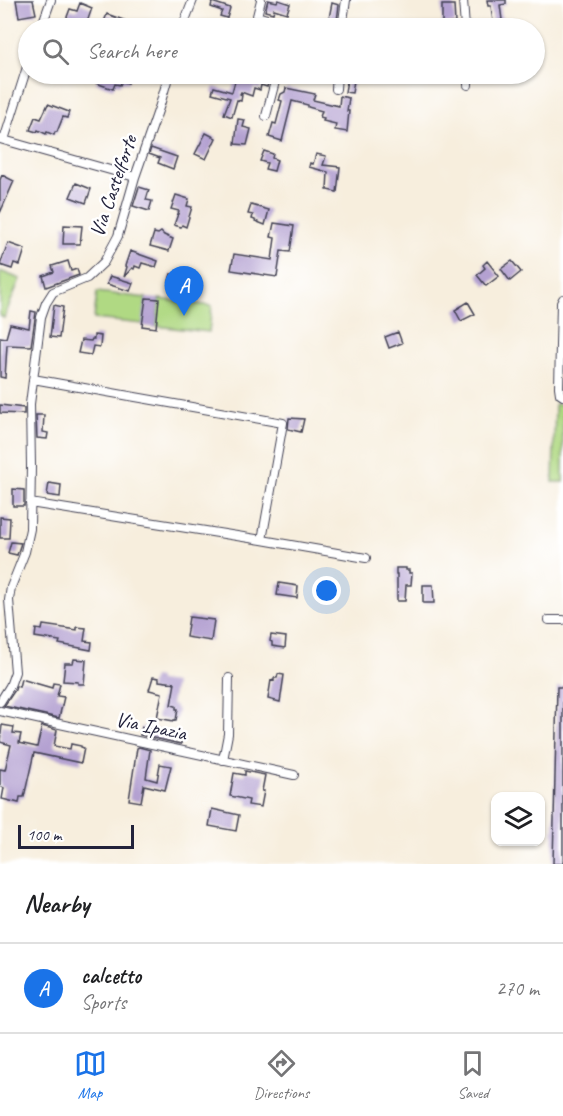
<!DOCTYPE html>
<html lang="en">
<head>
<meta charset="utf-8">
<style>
	body { margin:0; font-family:Caveat,sans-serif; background:#f6f6f6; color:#202124 }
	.controls { position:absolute; right:18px; bottom:18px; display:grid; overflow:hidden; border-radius:12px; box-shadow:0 2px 4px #0004 }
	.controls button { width:54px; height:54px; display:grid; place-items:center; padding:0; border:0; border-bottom:2px solid #e0e0e0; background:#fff; color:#202124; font:30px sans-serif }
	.scale { position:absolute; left:18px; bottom:15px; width:116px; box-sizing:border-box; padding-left:6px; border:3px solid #22223b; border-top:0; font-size:16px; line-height:21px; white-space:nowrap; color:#22223b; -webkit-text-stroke:4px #fff; paint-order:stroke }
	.you { position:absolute; left:327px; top:591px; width:21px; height:21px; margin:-15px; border:4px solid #fff; border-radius:50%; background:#1a73e8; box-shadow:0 0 0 9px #1a73e833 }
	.badge { display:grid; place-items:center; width:39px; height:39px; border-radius:50%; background:#1a73e8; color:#fff; font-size:20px; font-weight:700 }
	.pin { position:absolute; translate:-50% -50px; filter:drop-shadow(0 2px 3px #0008) }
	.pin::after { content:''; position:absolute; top:32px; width:21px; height:18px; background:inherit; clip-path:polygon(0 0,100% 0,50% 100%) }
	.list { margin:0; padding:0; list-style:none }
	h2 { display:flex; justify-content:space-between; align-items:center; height:78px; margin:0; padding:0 24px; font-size:26px }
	h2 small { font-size:20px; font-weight:400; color:#757577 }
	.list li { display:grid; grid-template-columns:39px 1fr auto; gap:18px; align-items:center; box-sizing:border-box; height:90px; padding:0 24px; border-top:2px solid #e0e0e0 }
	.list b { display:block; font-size:22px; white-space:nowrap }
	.list p { margin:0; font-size:20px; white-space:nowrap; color:#757577 }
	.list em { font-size:20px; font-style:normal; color:#757577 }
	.icon { flex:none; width:33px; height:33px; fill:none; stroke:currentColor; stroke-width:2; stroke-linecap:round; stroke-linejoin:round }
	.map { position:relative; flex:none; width:563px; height:864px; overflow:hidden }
	.search { position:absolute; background:#fff; box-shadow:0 2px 4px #0004; left:18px; right:18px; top:18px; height:66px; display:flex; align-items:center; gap:15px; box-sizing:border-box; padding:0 21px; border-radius:33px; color:#757577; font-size:22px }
	.sheet { height:168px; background:#fff }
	nav { display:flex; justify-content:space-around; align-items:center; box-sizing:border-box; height:84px; border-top:2px solid #e0e0e0; background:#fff; font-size:16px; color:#757577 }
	nav a { display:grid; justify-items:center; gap:3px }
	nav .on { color:#1a73e8 }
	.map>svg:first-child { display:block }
	.green { fill:#b0d983; stroke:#697e5f; stroke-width:1.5 }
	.building { fill:#b4a1d1 }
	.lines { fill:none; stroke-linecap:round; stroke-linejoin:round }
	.minor-casing { stroke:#424153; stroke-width:10 }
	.minor { stroke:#fff; stroke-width:8 }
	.labels { text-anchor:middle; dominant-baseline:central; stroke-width:5; stroke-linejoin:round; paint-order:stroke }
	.street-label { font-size:21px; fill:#22223b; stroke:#fff }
</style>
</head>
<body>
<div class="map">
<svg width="563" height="864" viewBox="0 0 563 864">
	<rect width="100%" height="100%" fill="#fff"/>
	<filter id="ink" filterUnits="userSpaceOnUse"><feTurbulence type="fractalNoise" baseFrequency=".0167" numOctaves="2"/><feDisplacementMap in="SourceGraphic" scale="12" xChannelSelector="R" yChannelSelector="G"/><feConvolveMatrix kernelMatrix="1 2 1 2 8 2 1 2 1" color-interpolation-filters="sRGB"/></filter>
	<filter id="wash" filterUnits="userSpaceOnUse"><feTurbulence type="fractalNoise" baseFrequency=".008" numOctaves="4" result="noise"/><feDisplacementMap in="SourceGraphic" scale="24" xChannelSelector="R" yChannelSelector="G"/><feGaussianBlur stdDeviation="1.35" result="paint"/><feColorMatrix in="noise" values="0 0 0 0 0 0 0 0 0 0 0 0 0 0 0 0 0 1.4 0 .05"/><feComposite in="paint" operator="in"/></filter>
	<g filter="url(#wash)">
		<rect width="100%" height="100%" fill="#f7eedd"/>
		<path class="green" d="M0,271L20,279L4,318L0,316Z
			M97,292L146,298L143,324L94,319Z
			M159,299L212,306L209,332L156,326Z
			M555,404L563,405V482H553Z"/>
		<g id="blocks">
			<path class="building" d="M16,0H33L36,14L19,17Z
				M268,0L277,2L278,0L290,4L287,13L274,9L273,13L265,11Z
				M487,0H506V4L500,5L502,20L493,22L491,6H488Z
				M212,2L230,8L227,18L220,16L222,11L211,7Z
				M80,3L92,8L85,28H74L64,25L70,9L77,11Z
				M332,3L339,5L336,28H327Z
				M442,5H454L455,23L442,24Z
				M107,14L129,22L127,28H107L102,27Z
				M99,74H131L128,83L122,81L120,85L115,84L113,89L96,83Z
				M237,74H244V75L256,78L259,74L270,76L267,87L261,85L260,90L254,88L252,96L241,92L240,94L242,95L241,101L237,100L232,117L224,114L230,98L212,93L214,87L232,92Z
				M348,74H355L352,93L345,92Z
				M286,88L315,94L313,100L339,106L340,96L349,98L347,111H349L347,132L335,130L336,124L323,121L324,118L320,117L322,111L308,107V105L292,101L282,141L269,137L273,123L276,124L282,101L279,100L281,94L285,92Z
				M48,104L69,112L67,118L63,117L57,132H55L54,135L47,132L46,134L38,130L37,132L30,130L35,117L41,119Z
				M238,119L245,120L243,127L251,129L247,145L235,144Z
				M206,133L216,138L206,159L195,154Z
				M151,148L177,157L173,169L158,163L160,158L149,154Z
				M264,151L273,154L272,158L277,160L274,171L265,169L267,163L260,161Z
				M316,154L326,156L323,165L340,167L337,192L327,190L328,172L309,167L310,163L313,164Z
				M2,175L14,181L0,213V180Z
				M76,183L91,189L86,203L70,197Z
				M139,187L149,190L146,200L152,201L149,211L133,206Z
				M176,195L189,199L187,206L192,207L186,227L182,225L181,227L174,225L179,211L171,209Z
				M251,205L269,210L265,225L255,221V220L252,219L253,215L248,214Z
				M274,223L294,226L290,252L281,251L277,277L231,270L234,254L272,260L275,238L271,237Z
				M64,225L82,226L80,244H63Z
				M161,232L164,235L173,239L169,251L150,246L154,233L158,234Z
				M8,243L25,249L20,265L14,263L12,269L0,265Z
				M130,251L158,261L156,267L142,263L140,268L135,266L134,269L132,268L124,277L127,267L125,266Z
				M68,261L71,271L77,269L79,275L46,287L43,276L54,272L52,266Z
				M487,261L499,276L486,286L477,275L485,268L483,265Z
				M512,261L521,272L510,281L501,269Z
				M179,272L194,276L189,289L176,285L177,282L169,281L171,274L177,276Z
				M110,276L133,283L130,291L107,284Z
				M146,298L159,299L156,328L142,326Z
				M468,302L475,314L461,321L455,310Z
				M54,305L63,307L59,338L50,337Z
				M31,311L36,312L31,346L7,345L5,378L0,377V337L6,338L10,324L29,328Z
				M398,332L402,343L389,348L385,337Z
				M94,335L101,336L100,347L93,346L91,355L78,353L81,340L91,341L92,339H94Z
				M0,405L24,408V414L0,413Z
				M36,415H44L43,432L48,433L47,439L37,438Z
				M289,418L304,419L301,432L288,429Z
				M49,483L61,485L60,497L47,495Z
				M13,489L24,490V506H13Z
				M0,517L10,518L9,538H0Z
				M11,542L21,543L17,555L8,553Z
				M396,568H406V570H409V573H412L411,585H406L405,601H397V574H396Z
				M279,583L298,586L297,598L277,595Z
				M423,585H433L434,603H423Z
				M189,617L214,620L211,641L186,637Z
				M43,625L77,630V627L86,628L84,641L92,642L91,650L59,644L60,641L35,637L36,629L42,630Z
				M271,635L286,637L285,648L272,646V642L270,641Z
				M74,659L86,660L84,684H78V682L63,681L65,663H73Z
				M278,674L284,675L280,702L268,699L271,680L274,681V678H277Z
				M153,677L159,678V681L175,683L171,705L176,706V709H178L176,720H174V721L157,718L162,693L149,690Z
				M21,679L52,688L53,683L60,684L57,696L64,697L59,718L4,706L15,690L16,686L19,687Z
				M557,687H563V864H553Z
				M2,725L14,727L13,733L21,734L19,743L37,747L42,726L57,730L54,746L70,749L71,744L81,746V747L84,748L81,763L34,753L24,797H20L19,803L2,799L4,788L0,786V769L5,770L11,745L0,742Z
				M142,727L182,734L181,744L140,735Z
				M139,747L150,750L146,778L157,781L160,764L171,766L165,790L144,785L141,802L129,800L137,748Z
				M245,771L265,775L262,791H264L261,807L248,805L249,800L230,796L234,773L245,775Z
				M212,809L239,815L236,831L209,826Z"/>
		</g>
	</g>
	<g filter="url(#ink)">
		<use href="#blocks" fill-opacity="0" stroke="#424153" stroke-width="1.5"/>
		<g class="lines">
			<defs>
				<path id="minor" d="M261,0L257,16L284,24L287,28
					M463,0L465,28
					M41,28L51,0
					M182,28L193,0
					M342,28L346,0
					M468,74V85
					M336,89L337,74
					M266,116L277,74
					M0,139L135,177
					M4,140L28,64
					M563,299L561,303L559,387L560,394L563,396
					M30,503L262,540L283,423L33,379
					M262,540L366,558
					M549,620H563
					M0,702L10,686L15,672L9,600L11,587L25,552L30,529L31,466L30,404L41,317L46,303L53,292L87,278L104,262L118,236L135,177L160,105L169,74
					M0,711L294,775
					M223,760L228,734L229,678"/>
			</defs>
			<use href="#minor" class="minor-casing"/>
			<use href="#minor" class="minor"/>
		</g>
	</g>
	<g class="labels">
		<g class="street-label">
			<text transform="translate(113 186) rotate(-71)">Via Castelforte</text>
			<text transform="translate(151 726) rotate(12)">Via Ipazia</text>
		</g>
	</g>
</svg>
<div class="controls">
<button><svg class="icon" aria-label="layers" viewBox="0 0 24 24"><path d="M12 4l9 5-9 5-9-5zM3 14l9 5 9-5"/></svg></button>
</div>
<div class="scale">100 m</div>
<div class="you"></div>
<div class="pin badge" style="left:184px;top:316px">A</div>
<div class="search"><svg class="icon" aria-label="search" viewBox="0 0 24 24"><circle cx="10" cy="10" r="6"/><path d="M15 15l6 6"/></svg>Search here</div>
</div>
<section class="sheet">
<h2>Nearby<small></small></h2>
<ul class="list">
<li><span class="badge">A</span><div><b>calcetto</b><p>Sports</p></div><em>270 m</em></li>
</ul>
</section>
<nav>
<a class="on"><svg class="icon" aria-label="map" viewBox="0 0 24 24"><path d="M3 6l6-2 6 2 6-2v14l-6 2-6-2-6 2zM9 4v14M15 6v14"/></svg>Map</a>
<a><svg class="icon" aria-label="directions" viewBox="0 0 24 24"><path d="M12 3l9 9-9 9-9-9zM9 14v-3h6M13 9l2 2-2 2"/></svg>Directions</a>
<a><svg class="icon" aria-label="saved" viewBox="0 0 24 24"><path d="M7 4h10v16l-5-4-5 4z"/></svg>Saved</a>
</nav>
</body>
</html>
